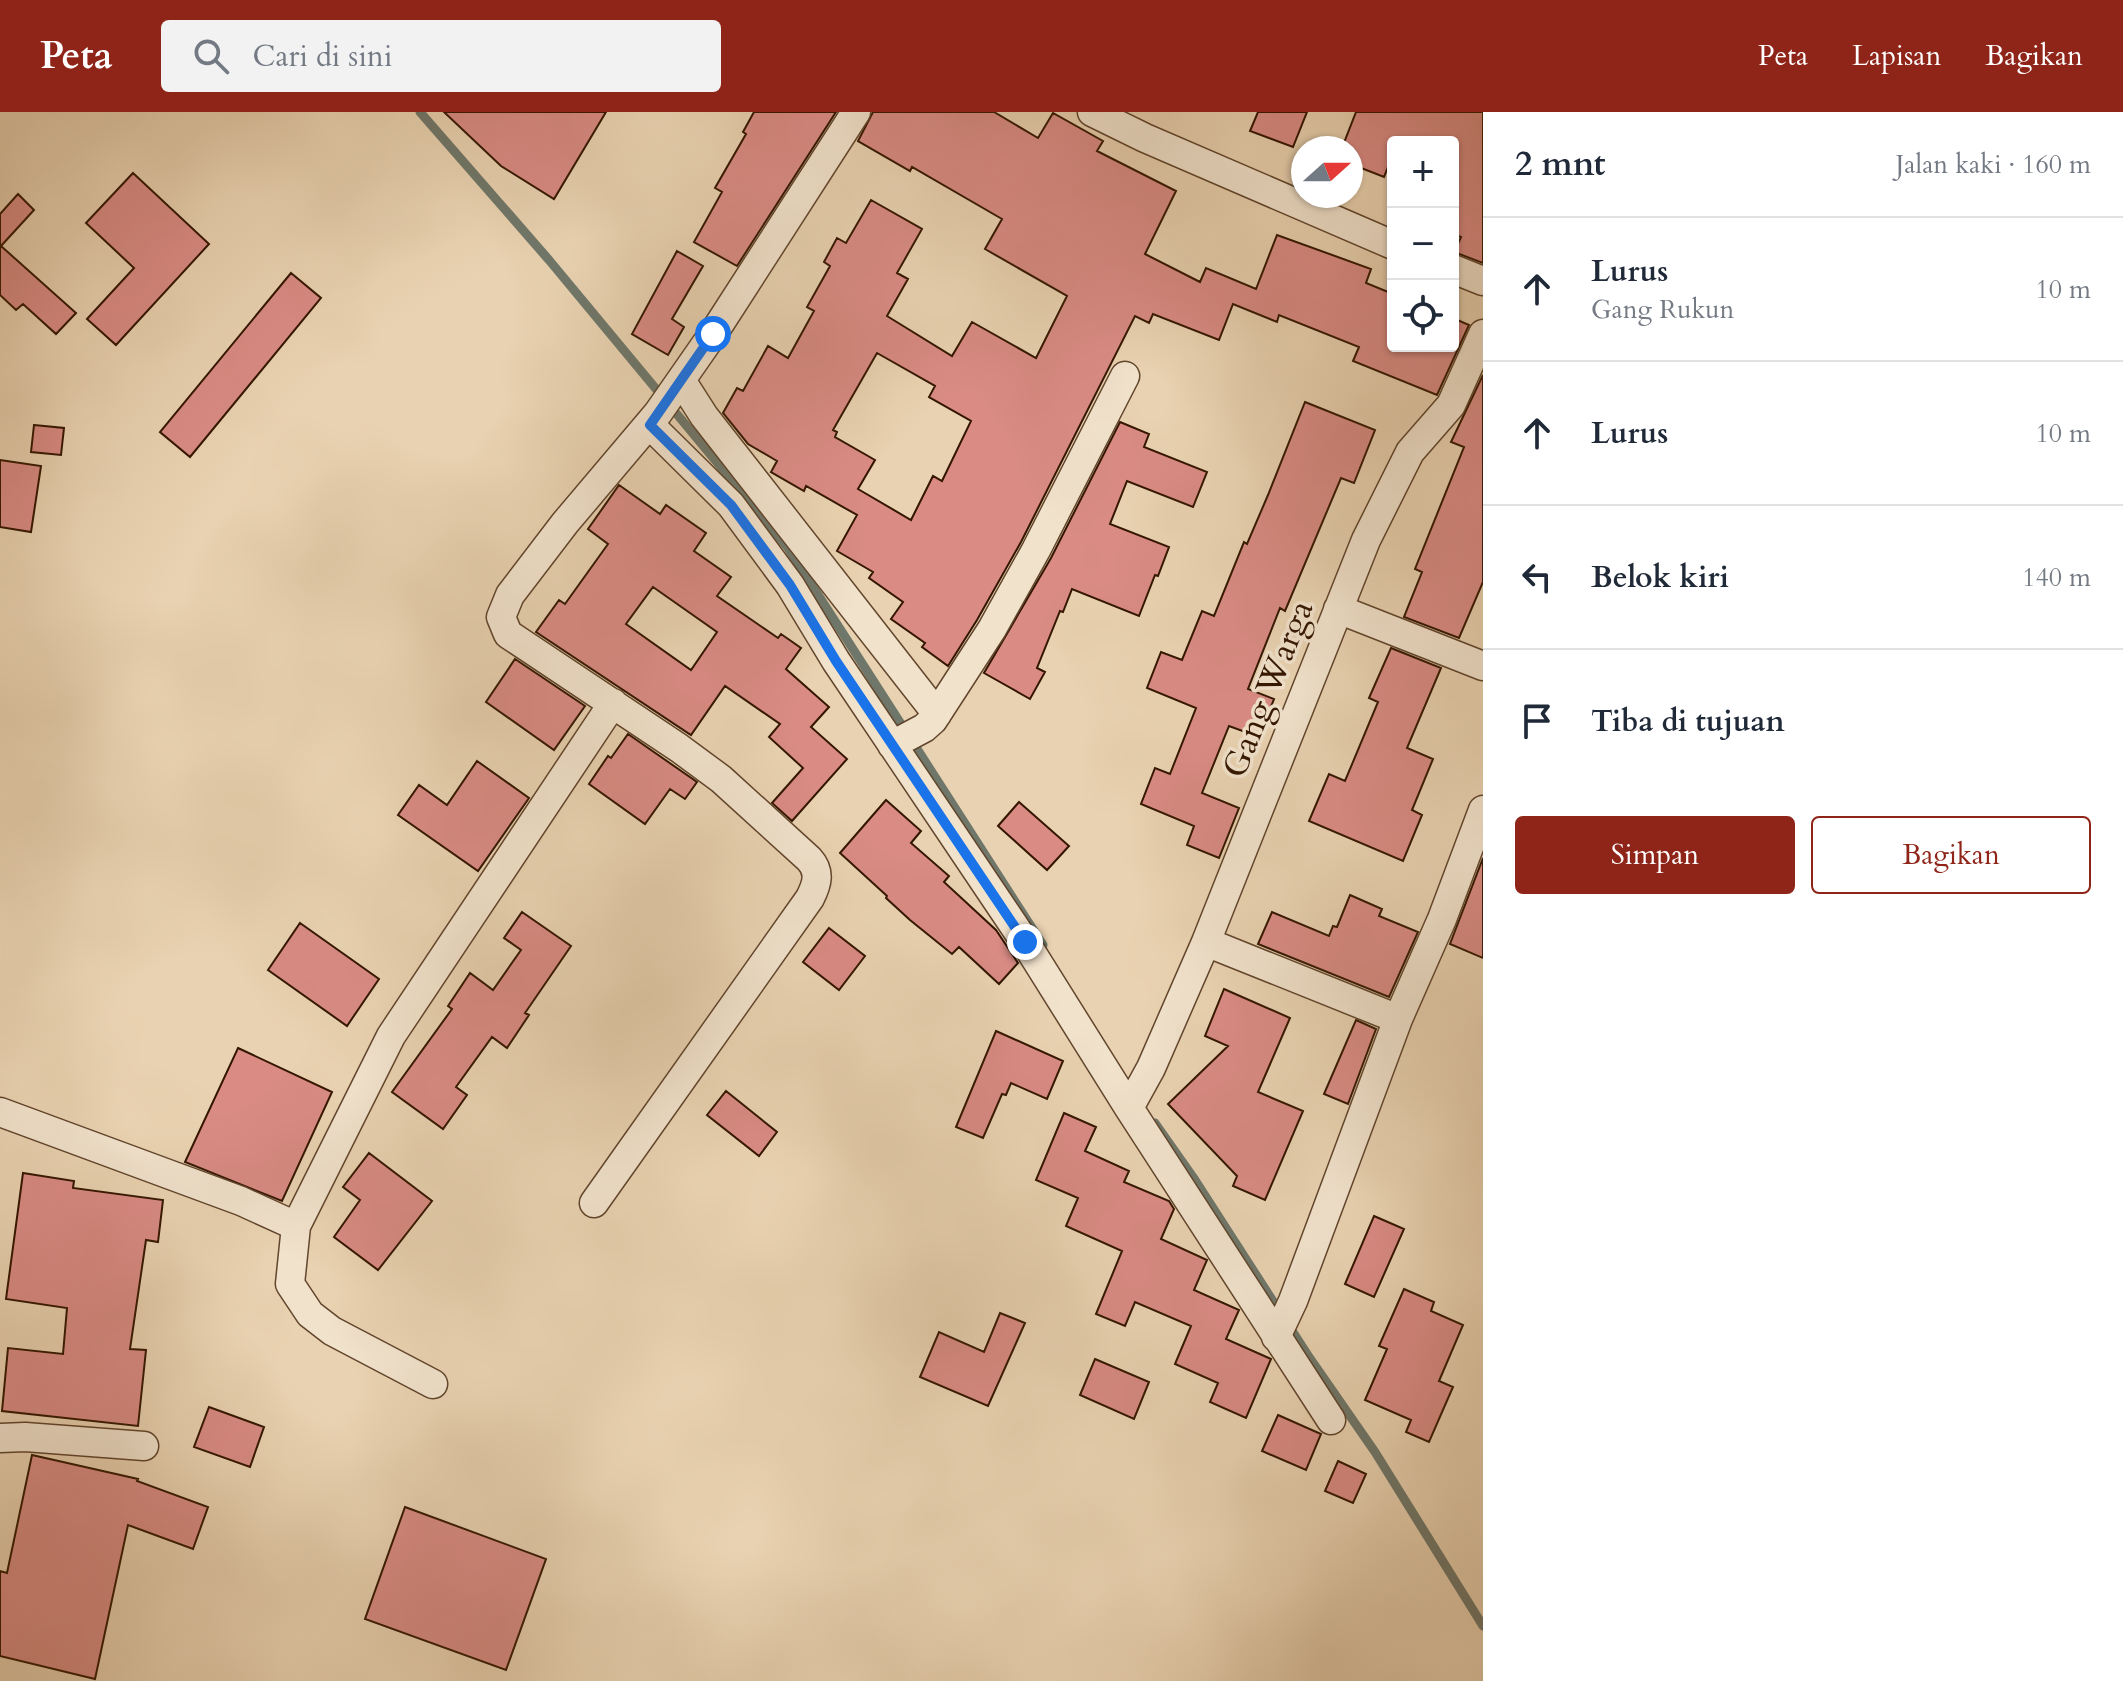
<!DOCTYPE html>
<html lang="id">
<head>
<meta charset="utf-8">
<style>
	body { margin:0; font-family:Cardo,serif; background:#f2f2f3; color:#1f2937 }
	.controls { position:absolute; right:24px; top:24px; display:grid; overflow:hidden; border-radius:8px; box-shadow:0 2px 6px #0004 }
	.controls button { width:72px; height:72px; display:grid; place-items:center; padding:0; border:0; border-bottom:2px solid #e0e1e3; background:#fff; color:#1f2937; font:40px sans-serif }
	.compass { position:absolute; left:1291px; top:24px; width:72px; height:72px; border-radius:50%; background:#fff; box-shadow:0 2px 6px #0004; rotate:69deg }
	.stop { position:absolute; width:24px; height:24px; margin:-18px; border:6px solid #1a73e8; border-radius:50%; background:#fff }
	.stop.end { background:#1a73e8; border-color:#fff; box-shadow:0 2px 8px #0008 }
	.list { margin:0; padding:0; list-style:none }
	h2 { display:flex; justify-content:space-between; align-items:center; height:104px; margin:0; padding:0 32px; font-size:34px }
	h2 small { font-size:26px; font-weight:400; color:#747a83 }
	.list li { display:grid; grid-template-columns:52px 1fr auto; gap:24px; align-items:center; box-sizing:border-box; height:144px; padding:0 32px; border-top:2px solid #e0e1e3 }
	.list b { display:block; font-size:30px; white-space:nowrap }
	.list p { margin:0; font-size:26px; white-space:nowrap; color:#747a83 }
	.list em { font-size:26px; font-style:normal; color:#747a83 }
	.actions { display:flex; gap:16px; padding:24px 32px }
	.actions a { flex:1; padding:18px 0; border:2px solid #8f2418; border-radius:8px; text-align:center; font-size:28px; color:#8f2418 }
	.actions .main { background:#8f2418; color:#fff }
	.icon { flex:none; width:44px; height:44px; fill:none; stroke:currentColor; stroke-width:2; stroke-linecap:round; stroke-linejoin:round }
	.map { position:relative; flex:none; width:1483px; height:1569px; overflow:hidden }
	header { display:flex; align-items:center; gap:48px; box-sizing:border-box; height:112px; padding:0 40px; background:#8f2418; color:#fff }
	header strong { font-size:38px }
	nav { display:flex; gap:44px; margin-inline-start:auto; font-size:28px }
	.search { width:560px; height:72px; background:#f2f2f3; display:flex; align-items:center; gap:20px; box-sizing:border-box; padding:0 28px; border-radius:8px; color:#747a83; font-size:30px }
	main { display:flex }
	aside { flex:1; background:#fff }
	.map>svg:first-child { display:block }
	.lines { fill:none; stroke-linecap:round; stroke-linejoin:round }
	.stream { stroke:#6f776a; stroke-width:9 }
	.building { fill:#d98b84; stroke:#341600; stroke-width:2; fill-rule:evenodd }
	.minor-casing { stroke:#61452c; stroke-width:31 }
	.minor { stroke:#f1e2cc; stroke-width:28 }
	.route { stroke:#1a73e8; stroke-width:10 }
	.labels { text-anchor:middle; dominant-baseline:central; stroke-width:7; stroke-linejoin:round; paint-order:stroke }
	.street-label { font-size:34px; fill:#341600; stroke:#f1e2cc }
</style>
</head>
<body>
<header>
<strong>Peta</strong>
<div class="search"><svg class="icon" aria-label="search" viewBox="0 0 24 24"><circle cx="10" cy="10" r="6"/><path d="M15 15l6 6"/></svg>Cari di sini</div>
<nav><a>Peta</a><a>Lapisan</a><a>Bagikan</a></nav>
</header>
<main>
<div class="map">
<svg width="1483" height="1569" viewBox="0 0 1483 1569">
	<rect width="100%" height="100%" fill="#e9d2b1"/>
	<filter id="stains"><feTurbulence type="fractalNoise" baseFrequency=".0025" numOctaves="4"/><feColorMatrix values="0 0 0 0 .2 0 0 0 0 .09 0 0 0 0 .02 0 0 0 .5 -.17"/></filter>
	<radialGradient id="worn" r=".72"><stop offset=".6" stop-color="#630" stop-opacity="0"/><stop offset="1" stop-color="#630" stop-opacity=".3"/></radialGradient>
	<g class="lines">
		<path class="stream" d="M420,0L549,148L788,436L1043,833
			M1155,1011L1193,1065L1307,1242L1375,1340L1483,1514"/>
	</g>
	<path class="building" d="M444,0H606L554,87L501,54Z
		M754,0H836L737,154L694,130L722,80L715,76L746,22L743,20Z
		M873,0H994L1038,26L1053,1L1103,29L1097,39L1176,79L1145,142L1200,170L1206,156L1256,177L1277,123L1371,157L1366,171L1393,182V234H1453V206L1469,213L1437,283L1353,249L1359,235L1279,203L1277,210L1233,192L1219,228L1153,202L1149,211L1135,204L1021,430L977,508L948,554L922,535L925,531L891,507L903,490L869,466L873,460L837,439L857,403L806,374L804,379L771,360L777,349L748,332L723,301L737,276L743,279L768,234L788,246L814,199L807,195L830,154L824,150L837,126L846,131L871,88L922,117L897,161L908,167L887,204L952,244L972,210L1036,246L1067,184L985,137L1002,107L912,55L910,59L858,29ZM877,241L935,274L929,285L971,309L942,369L933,364L911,408L858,377L875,348L835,325L837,320L833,318Z
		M1258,0H1307L1293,35L1250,19Z
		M1356,0H1483V151L1454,140L1461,125L1453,122V30H1393V42L1384,65L1351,52V36H1342Z
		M133,61L209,132L116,233L87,207L134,156L86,111Z
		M18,82L34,98L1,134L76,201L56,222L23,192L16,198L0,183V102Z
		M677,139L703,154L672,207L684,215L668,243L632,222Z
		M291,161L321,186L190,345L160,320Z
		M1483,263V470L1459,526L1404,505L1422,460L1415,457L1464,335L1451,330Z
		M1305,290L1375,318L1354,371L1341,366L1285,499L1280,496L1248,577L1274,587L1259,625L1229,614L1202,681L1239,696L1219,746L1187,733L1194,714L1141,692L1155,656L1170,662L1196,596L1147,576L1161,540L1182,548L1202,499L1214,504L1244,430L1247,432L1268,383Z
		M1120,310L1149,322L1144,335L1207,360L1193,395L1127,369L1110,412L1169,435L1158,464L1155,463L1139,504L1072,477L1063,500L1060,499L1037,556L1045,560L1030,587L984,561L1051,446Z
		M34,313L64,316L61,343L31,340Z
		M0,348L41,354L31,420L0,415Z
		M619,373L660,402L666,393L706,421L694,439L731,465L717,484L778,526L781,522L801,536L786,557L829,595L811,615L847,647L792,709L772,691L803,656L769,625L780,612L725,574L691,623L536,520L559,488L565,492L608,432L588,417ZM653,475L717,520L691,558L626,512Z
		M1391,536L1441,556L1407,636L1433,647L1412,698L1422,703L1403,749L1309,709L1329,662L1345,669L1378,590L1369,586Z
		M515,547L585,594L554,638L486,590Z
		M628,622L697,670L685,687L670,677L645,712L589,672L608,644L611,646Z
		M477,649L529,686L478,759L398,703L419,673L447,693Z
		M886,688L921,719L911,731L949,764L944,770L996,818L1018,851L999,872L959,835L952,842L910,808L886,786L887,784L840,741Z
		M1019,690L1069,734L1047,758L998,714Z
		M1483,746V846L1450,832Z
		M1350,783L1382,797L1379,804L1418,820L1389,885L1258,832L1272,800L1329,824L1333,814L1337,815Z
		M522,800L571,834L525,901L529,903L507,936L492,925L456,975L467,983L443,1017L392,980L452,897L448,894L470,861L493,878L521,838L504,826Z
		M300,811L379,867L347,914L268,858Z
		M829,816L865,844L839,878L803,850Z
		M1224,877L1290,906L1258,980L1303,999L1265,1088L1233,1074L1237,1064L1168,992L1228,934L1205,924Z
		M1356,908L1376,917L1348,992L1324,982Z
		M996,919L1063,949L1047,987L1011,971L1006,983L1002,982L983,1026L956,1015Z
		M238,936L332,980L282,1089L185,1050Z
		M726,979L777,1020L759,1044L707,1003Z
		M1064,1001L1096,1015L1085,1039L1129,1059L1124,1070L1169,1089L1174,1097L1161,1127L1207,1148L1194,1178L1239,1198L1226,1227L1271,1247L1246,1306L1210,1290L1218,1271L1175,1252L1191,1214L1135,1190L1125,1214L1096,1202L1122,1139L1066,1114L1078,1086L1036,1068Z
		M369,1041L432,1089L378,1158L334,1125L360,1088L343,1075Z
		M23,1061L74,1069L73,1076L163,1088L158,1130L146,1128L130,1237L146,1238L138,1314L2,1299L8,1236L63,1242L67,1196L6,1187Z
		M1374,1104L1404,1117L1374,1185L1345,1172Z
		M1404,1177L1434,1190L1431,1199L1463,1213L1439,1269L1453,1275L1429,1330L1406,1320L1411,1308L1365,1288L1387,1237L1379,1234Z
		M1000,1201L1025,1211L988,1294L920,1265L939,1220L984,1240Z
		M1095,1247L1149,1270L1134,1307L1080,1283Z
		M209,1295L264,1315L250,1355L194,1335Z
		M1278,1303L1321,1322L1306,1358L1262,1339Z
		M32,1343L138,1367L137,1369L208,1395L193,1437L128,1413L95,1567L0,1544V1459L7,1461Z
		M1338,1349L1366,1362L1353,1391L1325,1379Z
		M405,1395L546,1447L506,1558L365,1507Z"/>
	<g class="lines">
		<defs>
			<path id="minor" d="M1092,0L1145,26L1393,133
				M1453,157L1483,169
				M681,268L704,304L937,602
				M650,313L731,393L790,473L836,549L1025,830L1129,996L1331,1308
				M1338,497L1483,554
				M892,633L924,616L933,608L992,517L1036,438L1125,264
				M1206,830L1398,907
				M1129,996L1151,956L1206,830L1366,428L1410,340L1451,293L1483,222
				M0,1000L241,1089L296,1114
				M594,1091L810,786C817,772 821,760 809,747L721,667L679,636L508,522L501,505L510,483L565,411L658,301L713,222L856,0
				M1276,1225L1293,1189L1398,907L1442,807L1483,698
				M433,1272L332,1219L310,1202L290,1172L296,1114L391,924L613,591
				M0,1326L25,1325L144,1334"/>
		</defs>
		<use href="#minor" class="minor-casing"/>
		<use href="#minor" class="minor"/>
	</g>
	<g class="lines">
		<path class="route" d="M713,222L650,313L731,393L790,473L836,549L1025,830"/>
	</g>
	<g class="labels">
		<g class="street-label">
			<text transform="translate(1268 577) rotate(-68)">Gang Warga</text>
		</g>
	</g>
	<rect width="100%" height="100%" filter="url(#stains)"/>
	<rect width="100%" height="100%" fill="url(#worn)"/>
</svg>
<div class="controls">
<button>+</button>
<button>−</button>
<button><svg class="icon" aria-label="locate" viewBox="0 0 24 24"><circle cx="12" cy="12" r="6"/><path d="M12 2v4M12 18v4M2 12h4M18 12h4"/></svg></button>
</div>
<svg class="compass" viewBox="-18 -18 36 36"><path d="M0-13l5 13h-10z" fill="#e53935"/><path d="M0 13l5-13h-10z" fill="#747a83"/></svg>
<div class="stop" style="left:713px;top:222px"></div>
<div class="stop end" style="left:1025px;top:830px"></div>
</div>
<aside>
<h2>2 mnt<small>Jalan kaki · 160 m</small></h2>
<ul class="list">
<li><svg class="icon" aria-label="ahead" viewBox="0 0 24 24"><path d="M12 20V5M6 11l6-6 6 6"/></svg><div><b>Lurus</b><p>Gang Rukun</p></div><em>10 m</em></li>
<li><svg class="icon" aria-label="ahead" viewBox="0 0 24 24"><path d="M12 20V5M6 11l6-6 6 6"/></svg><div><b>Lurus</b></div><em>10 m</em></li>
<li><svg class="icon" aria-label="left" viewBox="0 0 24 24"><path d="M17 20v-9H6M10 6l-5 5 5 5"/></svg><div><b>Belok kiri</b></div><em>140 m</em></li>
<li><svg class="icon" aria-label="arrive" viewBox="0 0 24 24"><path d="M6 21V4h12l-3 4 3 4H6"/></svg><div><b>Tiba di tujuan</b></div></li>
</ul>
<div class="actions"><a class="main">Simpan</a><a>Bagikan</a></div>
</aside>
</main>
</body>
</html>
